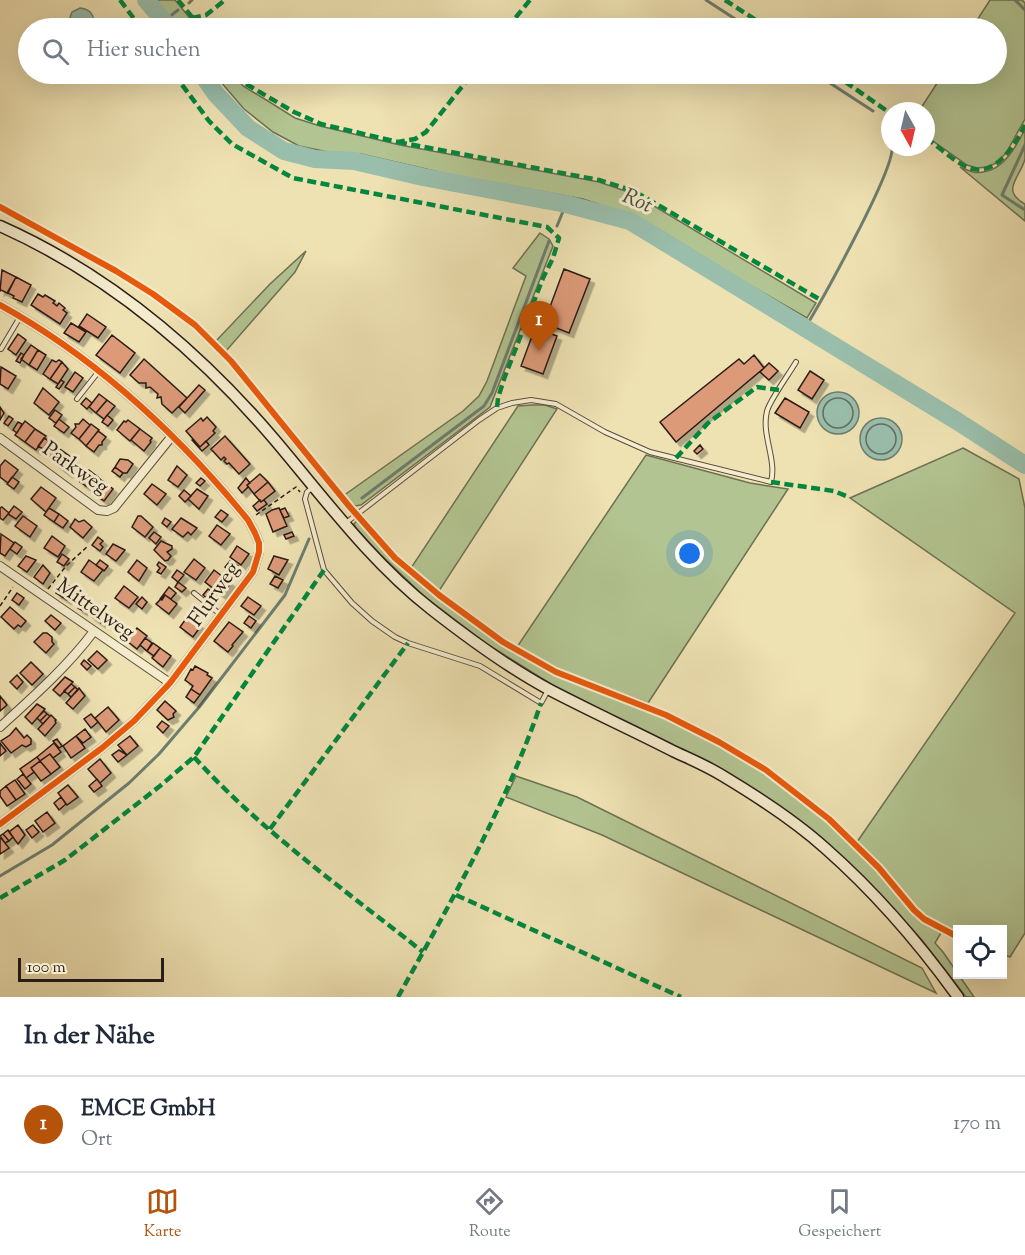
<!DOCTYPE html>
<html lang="de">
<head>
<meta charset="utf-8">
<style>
	body { margin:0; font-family:"Sorts Mill Goudy",serif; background:#f6f6f7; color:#1f2937 }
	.controls { position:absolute; right:18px; bottom:18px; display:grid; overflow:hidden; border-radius:0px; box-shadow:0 6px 24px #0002 }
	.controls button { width:54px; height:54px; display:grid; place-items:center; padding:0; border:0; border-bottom:2px solid #e0e1e3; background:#fff; color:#1f2937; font:30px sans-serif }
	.compass { position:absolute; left:881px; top:102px; width:54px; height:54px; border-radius:50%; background:#fff; box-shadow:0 6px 24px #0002; rotate:172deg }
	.scale { position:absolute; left:18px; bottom:15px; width:146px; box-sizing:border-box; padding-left:6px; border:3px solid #2a1c16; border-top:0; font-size:16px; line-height:21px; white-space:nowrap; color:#2a1c16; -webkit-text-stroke:4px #f4eccd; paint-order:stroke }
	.you { position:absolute; left:690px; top:554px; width:21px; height:21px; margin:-15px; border:4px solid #fff; border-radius:50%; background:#1a73e8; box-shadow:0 0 0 9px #1a73e833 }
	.badge { display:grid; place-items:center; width:39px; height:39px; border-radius:50%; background:#b45309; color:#fff; font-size:20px; font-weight:700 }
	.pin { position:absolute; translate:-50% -50px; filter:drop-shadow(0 2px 3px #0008) }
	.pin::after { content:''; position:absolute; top:32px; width:21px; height:18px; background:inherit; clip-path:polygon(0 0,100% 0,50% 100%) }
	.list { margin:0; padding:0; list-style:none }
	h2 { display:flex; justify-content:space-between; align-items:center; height:78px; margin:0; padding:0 24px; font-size:26px }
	h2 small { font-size:20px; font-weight:400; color:#747a83 }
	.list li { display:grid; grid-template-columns:39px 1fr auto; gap:18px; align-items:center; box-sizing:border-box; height:96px; padding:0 24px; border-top:2px solid #e0e1e3 }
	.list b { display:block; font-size:22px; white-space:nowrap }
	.list p { margin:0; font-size:20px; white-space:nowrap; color:#747a83 }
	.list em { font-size:20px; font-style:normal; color:#747a83 }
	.icon { flex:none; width:33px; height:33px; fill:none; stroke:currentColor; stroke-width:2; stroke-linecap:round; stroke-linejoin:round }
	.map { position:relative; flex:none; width:1025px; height:997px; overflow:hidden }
	.search { position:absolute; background:#fff; box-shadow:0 6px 24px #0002; left:18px; right:18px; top:18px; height:66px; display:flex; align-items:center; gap:15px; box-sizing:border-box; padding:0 21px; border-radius:33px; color:#747a83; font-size:22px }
	.sheet { height:174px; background:#fff }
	nav { display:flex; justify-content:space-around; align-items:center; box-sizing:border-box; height:84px; border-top:2px solid #e0e1e3; background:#fff; font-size:16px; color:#747a83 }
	nav a { display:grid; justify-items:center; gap:3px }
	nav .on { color:#b45309 }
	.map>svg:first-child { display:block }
	.green { fill:#b2c491; stroke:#6e7054; stroke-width:1.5 }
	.water { fill:#99beab; stroke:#6d7d6f; stroke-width:1.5 }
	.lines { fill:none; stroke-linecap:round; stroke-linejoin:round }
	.shore { stroke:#626d60; stroke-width:1.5 }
	.stream { stroke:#6d7d6f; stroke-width:3 }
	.river { stroke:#99beab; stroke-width:18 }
	.building { fill:#dc9a78; stroke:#2a1c16; stroke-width:1.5; filter:url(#shadow) }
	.lane-casing { stroke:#5b4d3d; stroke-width:6 }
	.street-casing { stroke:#5b4d3d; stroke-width:10 }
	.secondary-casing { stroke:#2a1c16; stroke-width:13 }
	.path { stroke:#2a1c16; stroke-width:1.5; stroke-dasharray:4.5 3; stroke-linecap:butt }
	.lane { stroke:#f4eccd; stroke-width:4 }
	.street { stroke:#f4eccd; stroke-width:8 }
	.secondary { stroke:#f4eccd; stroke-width:10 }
	.quiet { stroke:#00873e; stroke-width:4.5; stroke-dasharray:9 4.5; stroke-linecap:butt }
	.cycleway-casing { stroke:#f4eccd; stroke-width:10 }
	.cycleway { stroke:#e8590c; stroke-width:6 }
	.labels { text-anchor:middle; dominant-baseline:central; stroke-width:6; stroke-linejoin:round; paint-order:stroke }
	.street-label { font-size:21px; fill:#2a1c16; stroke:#f4eccd }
	.water-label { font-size:22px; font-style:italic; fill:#4b4d43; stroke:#f4eccd }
</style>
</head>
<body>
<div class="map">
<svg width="1025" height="997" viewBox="0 0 1025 997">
	<defs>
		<filter id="shadow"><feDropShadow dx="4.5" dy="4.5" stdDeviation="0" flood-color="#0004"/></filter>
	</defs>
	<rect width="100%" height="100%" fill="#eee1b2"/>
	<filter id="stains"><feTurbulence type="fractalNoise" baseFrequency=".00333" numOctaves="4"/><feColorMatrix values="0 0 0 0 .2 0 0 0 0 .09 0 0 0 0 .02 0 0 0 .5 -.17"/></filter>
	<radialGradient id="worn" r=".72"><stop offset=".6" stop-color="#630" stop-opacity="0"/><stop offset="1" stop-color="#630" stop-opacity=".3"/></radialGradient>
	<path class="green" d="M156,0H175L198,28H179Z
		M990,0H1022L1025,3V119L1006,153L996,163L988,167L977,168L967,165L926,136V111H919L943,74H996V28H972Z
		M214,74H234L243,86L268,101L295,118L320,126L400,145L599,182L634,194L816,303L807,318L746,283L660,230L627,214L583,199L452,175L361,154L328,152L299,146L273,132L244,109Z
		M1025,129C1025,138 1025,150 1025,159C1020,178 1000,190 1025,204V221L960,167C967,170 975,174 983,172C1004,170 1017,145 1025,129Z
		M540,233L549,239L553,246L490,407L361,505L355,506L343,496L463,411L479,396L487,381L526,276L513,268Z
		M306,251L295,272L226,351L216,341L270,284Z
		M532,405H545L557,409L439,591L411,568L518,406Z
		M963,448L1019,479L1025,508V933L1010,957L1003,954L1002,930H958L957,935L931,921L918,911L886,872L857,842L1015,613L850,498Z
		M646,455L750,483L788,489L648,703L561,671L517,647Z
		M357,521L363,524L395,560L420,583L503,645L549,672L667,718L722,746L762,771L824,819L879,872L916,916L941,933L935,943L943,952L974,997H966L922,940L866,880L721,770L551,684L487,644L424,596L380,554L356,528L354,524Z
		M516,776L577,797L922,968L936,993L602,835L506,797Z"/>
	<path class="water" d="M80,8C92,9 97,19 91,28H73C69,23 69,18 72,12Z
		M817 413a21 21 0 1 1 42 0a21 21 0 1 1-42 0Z
		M860 439a21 21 0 1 1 42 0a21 21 0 1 1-42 0Z"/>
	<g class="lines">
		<path class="shore" d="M823 413a15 15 0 1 1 30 0a15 15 0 1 1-30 0Z
			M866 439a15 15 0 1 1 30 0a15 15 0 1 1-30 0Z"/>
		<path class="stream" d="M706,0L749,28
			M1015,0L1025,10
			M189,3L192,0
			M164,21L178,10
			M816,74L873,111
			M885,120L890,136
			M1025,145L1002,195L1025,210
			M557,226L566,204
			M805,328C821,302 895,169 892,147
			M362,498L484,406L492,393L549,241
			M0,876L52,845L129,783L159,754L200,706L285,595L309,539"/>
		<path class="river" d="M146,0L170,28
			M202,74L216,94L248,128L284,151L315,159L354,161L423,177L566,204L630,221L957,421L1025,465"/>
	</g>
	<path class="building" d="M564,269L590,279L569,333L544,323Z
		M2,270L16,277L7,293L1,290L0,291Z
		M16,277L31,285L22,302L13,298L14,296L8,293Z
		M38,294L43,297L45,295L55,301L53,303L57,306L59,303L65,308L63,310L67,313L60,324L31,305Z
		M87,314L106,327L98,338L79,326Z
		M71,323L86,332L79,342L64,333Z
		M535,328L557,336L543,374L521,366Z
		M18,334L26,340L16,355L8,349Z
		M112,335L135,353L120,373L96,355Z
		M31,345L38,350L29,365L21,359Z
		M38,350L46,355L37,370L29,365Z
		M21,353L24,355L20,363L16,361Z
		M754,355L764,368L676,442L660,422L739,359L744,364Z
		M144,359L187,398L172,413L162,404L161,397L157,398L158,394L150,387L146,388V383H139L130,375Z
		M52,360L56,362L59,360L62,362L50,379L43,374Z
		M62,362L68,369L58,384L50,379Z
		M769,363L778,371L769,380L760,372Z
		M1,367L16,376L8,389L0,384Z
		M810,371L824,380L812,399L798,390Z
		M75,372L83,378L73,392L65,387Z
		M61,380L64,382L59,389L56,387Z
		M199,385L205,390L185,413L179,407Z
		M43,388L59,402L49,415L34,403Z
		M99,394L107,400L96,413L89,407Z
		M86,398L92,403L87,409L81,404Z
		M785,398L809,412L800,428L775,413Z
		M107,400L115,406L104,419L96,413Z
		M0,407L4,413L0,420Z
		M55,410L62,415L56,423L49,418Z
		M107,415L113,420L108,426L102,422Z
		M9,416L13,419L8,426L4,423Z
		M207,417L216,427L213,431L215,433L200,447L186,431L201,418L203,421Z
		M59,419L69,427L64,433L54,426Z
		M83,419L90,425L79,439L71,433L76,427L75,424H79Z
		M128,420L140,429L130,441L117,430L124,421L126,422Z
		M25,421L35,429L25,442L15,435Z
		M18,422L22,424L17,433L13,430Z
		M91,424L99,430L86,446L79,439Z
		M35,429L46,436L36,450L25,442Z
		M140,429L152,438L150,441L151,442L144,451L131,440Z
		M98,431L106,437L102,442V445H99L94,452L86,446Z
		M225,436L250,464L239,474L229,463L227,464L224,461L226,459L224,457L221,460L211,449Z
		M44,438L49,441L43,449L38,446Z
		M193,439L200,447L206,441L209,445L202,451L192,440Z
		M700,445L703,449L697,454L694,451Z
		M53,446L59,450L53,458L47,454Z
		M60,449L75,460L68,473L54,462L57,458L54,456Z
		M120,459L128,460L133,464L127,473H123L115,467Z
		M5,460L18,470L8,483L0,477V466Z
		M177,466L187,475L178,487L168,480Z
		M115,467L123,473L120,477L112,471Z
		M89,470L98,477L89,488L80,482Z
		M260,474L268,482L254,494L247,485Z
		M12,477L19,482L14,489L7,484Z
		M98,477L101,480L94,489L91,486Z
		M201,478L205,481L200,486L196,483Z
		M246,478L250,483L247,485L248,487L242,493L238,488Z
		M101,480L104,482L97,491L94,489Z
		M104,482L113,489L104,501L95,494Z
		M268,482L275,491L261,502L254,494Z
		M152,484L166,494L157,505L144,494Z
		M41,487L56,498L46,512L31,499Z
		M197,489L208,496L199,509L188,499Z
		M184,490L191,496L185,502L179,496Z
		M260,500L261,502L264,500L267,504L257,511L253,506Z
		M14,506L22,512L16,519L8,514Z
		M2,507L9,513L3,520L0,518V508Z
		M49,508L59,514L54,522L44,515Z
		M279,508L287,526L273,532L266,514L272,510Z
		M285,508L289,516L284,518L280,510Z
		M221,510L228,515L222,522L215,517Z
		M59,514L68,521L63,528L54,522Z
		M23,516L37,526L30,537L15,526Z
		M138,516H141L153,527L145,537L132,527Z
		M165,518L171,522L167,527L162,523Z
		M181,518L197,528L191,535L188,532L183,537L172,529Z
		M75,519L79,522L84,520L92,527L83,538L70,527Z
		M217,525L230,534L221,545L209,536Z
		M154,532L161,537L156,544L149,538Z
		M292,532L294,536L286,539L284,535Z
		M1,534L14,543L5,556L0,553Z
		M52,536L65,546L58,557L44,548Z
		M98,537L103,541L100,544L103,547L100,551L92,545Z
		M161,541L172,546V549L167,552L171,556L168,560L165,561L154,550Z
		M15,542L22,547L17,554L10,549Z
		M113,544L125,550L116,561L106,554Z
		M237,546L249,554L241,565L230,557Z
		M62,554L69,559L64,566L57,562Z
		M26,556L36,560L27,572L18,566Z
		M274,556L288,560L279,575L268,569Z
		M194,559L205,568L196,580L184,572Z
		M89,560L103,570L94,581L81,572Z
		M100,560L108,566L104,571L96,565Z
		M137,560L147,568L139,581L128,572Z
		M230,561L238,566L233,573L225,567Z
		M159,562L166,567L161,574L157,572L160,568L157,565Z
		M43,565L50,573L43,584L34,577Z
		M177,570L184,575L178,582L172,577Z
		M214,570L231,583L222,595L205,582Z
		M275,576L283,580L278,588L270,584Z
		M63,582L74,589L67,600L56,593Z
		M178,582L186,588L182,592L175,587Z
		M124,586L138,597L129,608L115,598Z
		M169,587L176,593L171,599L165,595L162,600L160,599Z
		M208,589L215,594L210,601L203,595Z
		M17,593L24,598L19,605L12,600Z
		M165,595L177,604L169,614L156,604Z
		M142,597L147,602L142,609L136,604Z
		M248,597L261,606L254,615L241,606Z
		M83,601L88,605L83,611L78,608Z
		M91,601L95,605L90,612L86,608Z
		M98,606L108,614L101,623L91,616Z
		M10,607L26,621L21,627L18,625L14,629L1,617Z
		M51,615L61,623L55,630L45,621Z
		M188,616L201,626L193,637L180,627Z
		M249,616L256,621L251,628L244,623Z
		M229,622L243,632L232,645L233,646L228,652L214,641Z
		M137,628L147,636L137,649L127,641Z
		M43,633H47L52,637V642L54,644L46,653L34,642Z
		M145,638L152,643L147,651L140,645Z
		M153,643L160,648L154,656L147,651Z
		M160,648L171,656L163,667L152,658Z
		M97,651L107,660L98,669L88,660Z
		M84,660L91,666L87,670L81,664Z
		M31,662L43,674L32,685L20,673Z
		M195,666L208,673L207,675L212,678L200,695L191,689L193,686L185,680L191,669L193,670Z
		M17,675L23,682L17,689L10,682Z
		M65,677L73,682L60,696L53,690Z
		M71,684L75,687L68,694L64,691Z
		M75,687L78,690L71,697L68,694Z
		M79,688L85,696L73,709L66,703Z
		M191,689L200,695L194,703L186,697Z
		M0,696L7,705L0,711Z
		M165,701L176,711L173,714L174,717L168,720L157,710Z
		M37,704L45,709L32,724L25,717Z
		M108,707L119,720L106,732L95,718Z
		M44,711L47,714L40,721L37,718Z
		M47,714L50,716L43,724L40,721Z
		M91,714L98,722L91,728L84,719Z
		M51,715L56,720L55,721L56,723L45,736L38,729Z
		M162,721L169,726L163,733L157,727Z
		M16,728L24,738L27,735L31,739V744L26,747L22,745L11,753L1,741L10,735Z
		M85,729L91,737L83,743L76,736Z
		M76,736L85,748L71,758L63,746Z
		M130,736L138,746L127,755L118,745Z
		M57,739L62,746L59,748L53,741Z
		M0,743L6,751L0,756Z
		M54,743L61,752L53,758L50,754L40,761L37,757Z
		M119,750L127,755L118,762L112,755Z
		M50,754L60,767L51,774L40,761Z
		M37,757L40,761L31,768L34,772L26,778L20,769Z
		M100,759L111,773L100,783L88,769Z
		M40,761L51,774L41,781L31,768Z
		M23,774L31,784L25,789L17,779Z
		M97,779L102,786L94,792L89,786Z
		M15,780L25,794L16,800L6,786Z
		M68,785L78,797L67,805L58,793Z
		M6,786L16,800L7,806L0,796V791Z
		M61,797L66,804L59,810L54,803Z
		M47,812L55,823L43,832L35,821Z
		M18,825L25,835L18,844L9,832Z
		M33,825L39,832L32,838L26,830Z
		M8,830L13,837L9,841L3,834Z
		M3,834L9,841L5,843L0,836Z
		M1,838L9,848L0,854V839Z"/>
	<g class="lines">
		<defs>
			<path id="lane" d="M1,349L20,317
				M77,399L99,371
				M312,488L307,492L305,499L324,570L352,603L372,621L395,637L408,643L480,666L541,703L548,690
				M347,522L479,420L497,408L512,403L531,400L556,404L605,432L650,452L771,482C777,459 761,435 767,411C770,400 789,374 796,362
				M194,593L221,615"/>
			<path id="street" d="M0,305C98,359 178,434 248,520L255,533L259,543V552L253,572L170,683L134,721L102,748L0,824
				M0,438L98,510L107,511L114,508L172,436
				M0,566L170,683
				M0,727C33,697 68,666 94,631"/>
			<path id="secondary" d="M0,226C108,274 198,350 274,439C324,498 370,561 431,609C468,638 507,667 550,690C590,711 632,730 673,751C690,759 707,766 723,776C758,797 795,821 825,848C875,892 919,943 958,997"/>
		</defs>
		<use href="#lane" class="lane-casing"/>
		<use href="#street" class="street-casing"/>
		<use href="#secondary" class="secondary-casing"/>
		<path class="path" d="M256,515L296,487L300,492
			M48,589L66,566L88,546
			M0,606L13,587"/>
		<use href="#lane" class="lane"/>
		<use href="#street" class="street"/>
		<use href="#secondary" class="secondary"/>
		<path class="quiet" d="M120,0L141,28
			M178,0L201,28
			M725,0L768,28
			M192,18L206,15L225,0
			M507,28L530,0
			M174,74L209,121L232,144L293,178L547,227L559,238L553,258L543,278L504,379L498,398L497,408
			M237,74L246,84L294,112L321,124L398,142L415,139L426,132L472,74
			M834,74L890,113
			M926,138C939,147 951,159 965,166C994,181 1014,146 1025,125
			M398,142L599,180L634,191L819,299
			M676,458L708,423L757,387L779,390
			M771,482L834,491L846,496
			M194,757C261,831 345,890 423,952
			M270,829L408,643
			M456,895L681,997
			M0,898L65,860L160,786L194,757L324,570
			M398,997C451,902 506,806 541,703"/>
		<defs>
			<path id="cycleway" d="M0,207L116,271L153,294L195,325L231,361L349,506L395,558L439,595L503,642L556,672L666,715L719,742L766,770L829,819L879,868L914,910L924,919L958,937
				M0,305C98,359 178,434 248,520L255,533L259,543V552L253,572L170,683L134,721L102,748L0,824"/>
		</defs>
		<use href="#cycleway" class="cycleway-casing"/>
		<use href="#cycleway" class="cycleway"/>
	</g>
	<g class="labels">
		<g class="street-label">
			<text transform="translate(75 469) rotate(35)">Parkweg</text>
			<text transform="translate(215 595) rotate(-55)">Flurweg</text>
			<text transform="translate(95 610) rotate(35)">Mittelweg</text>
		</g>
		<g class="water-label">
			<text transform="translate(637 202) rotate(23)">Rot</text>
		</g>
	</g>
	<rect width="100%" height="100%" filter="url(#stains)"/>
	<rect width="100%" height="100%" fill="url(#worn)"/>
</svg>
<div class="controls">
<button><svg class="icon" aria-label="locate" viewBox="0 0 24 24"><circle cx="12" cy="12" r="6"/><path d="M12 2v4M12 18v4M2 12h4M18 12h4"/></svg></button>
</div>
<svg class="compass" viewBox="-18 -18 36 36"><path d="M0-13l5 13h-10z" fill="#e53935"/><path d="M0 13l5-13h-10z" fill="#747a83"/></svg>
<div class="scale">100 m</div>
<div class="you"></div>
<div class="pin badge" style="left:539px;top:351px">1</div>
<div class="search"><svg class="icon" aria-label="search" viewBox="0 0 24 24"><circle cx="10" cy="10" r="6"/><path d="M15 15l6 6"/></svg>Hier suchen</div>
</div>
<section class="sheet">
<h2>In der Nähe<small></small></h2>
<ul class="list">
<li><span class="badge">1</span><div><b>EMCE GmbH</b><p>Ort</p></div><em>170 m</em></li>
</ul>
</section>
<nav>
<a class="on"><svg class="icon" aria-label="map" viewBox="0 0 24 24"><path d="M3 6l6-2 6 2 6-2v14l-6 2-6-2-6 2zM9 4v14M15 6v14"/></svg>Karte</a>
<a><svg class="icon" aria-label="directions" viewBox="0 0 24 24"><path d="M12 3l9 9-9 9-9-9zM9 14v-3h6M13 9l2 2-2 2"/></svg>Route</a>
<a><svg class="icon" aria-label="saved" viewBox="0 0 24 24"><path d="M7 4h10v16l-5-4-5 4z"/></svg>Gespeichert</a>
</nav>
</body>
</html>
